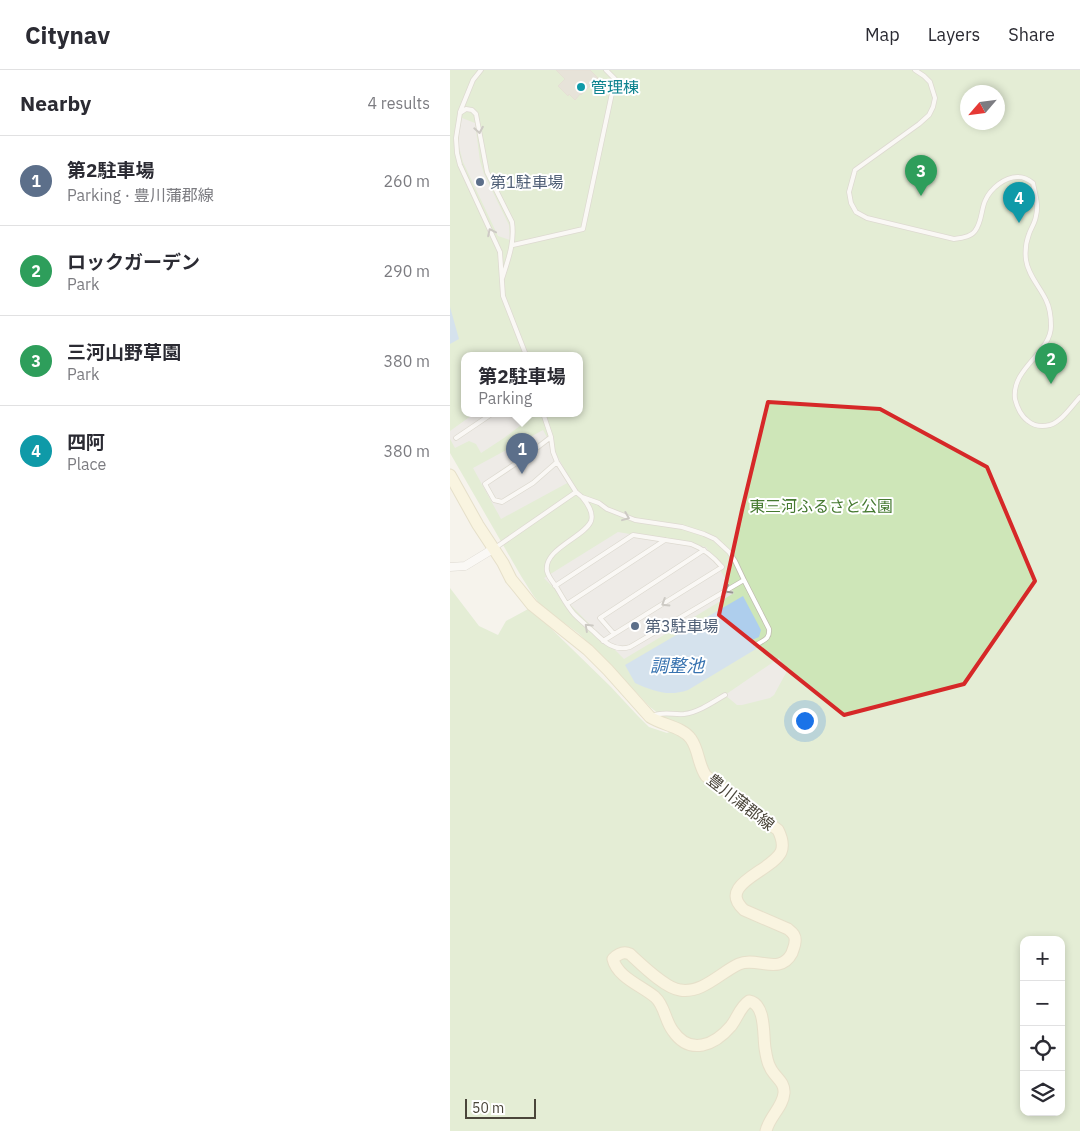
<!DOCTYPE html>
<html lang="en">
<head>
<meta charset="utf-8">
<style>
	body { margin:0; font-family:"IBM Plex Sans","Noto Sans JP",sans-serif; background:#f7f7f7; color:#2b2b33 }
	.controls { position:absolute; right:15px; bottom:15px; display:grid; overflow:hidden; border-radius:10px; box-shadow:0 2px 8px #0003 }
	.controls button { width:45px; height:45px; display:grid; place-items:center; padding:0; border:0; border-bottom:1px solid #e1e1e2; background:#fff; color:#2b2b33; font:25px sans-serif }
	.compass { position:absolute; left:510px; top:15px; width:45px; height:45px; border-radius:50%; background:#fff; box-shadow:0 2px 8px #0003; rotate:242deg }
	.scale { position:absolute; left:15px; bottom:12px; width:71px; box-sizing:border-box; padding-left:5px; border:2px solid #4a453a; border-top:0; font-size:14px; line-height:18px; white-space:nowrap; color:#4a453a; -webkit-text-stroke:4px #fff; paint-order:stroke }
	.you { position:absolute; left:354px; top:650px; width:18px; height:18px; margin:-12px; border:4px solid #fff; border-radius:50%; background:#1a73e8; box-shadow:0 0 0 8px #1a73e833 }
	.badge { display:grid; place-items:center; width:32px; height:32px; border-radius:50%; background:#111827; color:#fff; font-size:16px; font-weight:700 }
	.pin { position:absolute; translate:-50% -41px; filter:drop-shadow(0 1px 2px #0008) }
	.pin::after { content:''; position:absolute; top:26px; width:18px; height:15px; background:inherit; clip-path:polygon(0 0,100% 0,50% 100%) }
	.popup { position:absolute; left:11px; top:282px; width:122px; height:65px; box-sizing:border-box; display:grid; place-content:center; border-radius:10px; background:#fff; filter:drop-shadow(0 1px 4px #0005); font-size:16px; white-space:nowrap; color:#7c7c81 }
	.popup b { font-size:19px; color:#2b2b33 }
	.popup::after { content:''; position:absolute; left:50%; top:100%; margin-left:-10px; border:10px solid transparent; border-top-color:#fff }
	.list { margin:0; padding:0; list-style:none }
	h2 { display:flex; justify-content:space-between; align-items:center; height:65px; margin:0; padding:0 20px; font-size:21px }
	h2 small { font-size:16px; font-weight:400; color:#7c7c81 }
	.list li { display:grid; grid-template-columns:32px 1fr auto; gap:15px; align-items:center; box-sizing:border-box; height:90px; padding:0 20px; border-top:1px solid #e1e1e2 }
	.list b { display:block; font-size:19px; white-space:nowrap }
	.list p { margin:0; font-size:16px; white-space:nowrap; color:#7c7c81 }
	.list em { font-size:16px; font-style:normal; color:#7c7c81 }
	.icon { flex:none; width:28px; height:28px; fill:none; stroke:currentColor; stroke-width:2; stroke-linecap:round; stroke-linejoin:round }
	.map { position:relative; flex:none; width:630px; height:1061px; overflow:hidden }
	header { display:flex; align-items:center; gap:30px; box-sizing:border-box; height:70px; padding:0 25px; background:#fff; border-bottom:1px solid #e1e1e2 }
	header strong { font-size:24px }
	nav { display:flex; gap:28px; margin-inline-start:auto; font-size:18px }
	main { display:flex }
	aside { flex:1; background:#fff }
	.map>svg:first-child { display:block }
	.green { fill:#cee6b8; fill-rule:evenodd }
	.parking { fill:#e4e3e0 }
	.water { fill:#aeceed }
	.building { fill:#d6d0c2; stroke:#d1c9b6 }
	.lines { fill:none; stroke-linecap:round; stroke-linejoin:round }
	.service-casing { stroke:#c0bcaf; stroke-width:5.5 }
	.minor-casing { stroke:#c0bcaf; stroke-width:9 }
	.secondary-casing { stroke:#d2c99f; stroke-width:13 }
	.service { stroke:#fff; stroke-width:4 }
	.minor { stroke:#fff; stroke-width:8 }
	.secondary { stroke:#fcf5d0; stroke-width:11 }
	.oneway { stroke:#9b9993 }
	.marked { fill:none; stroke:#d62828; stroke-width:4; stroke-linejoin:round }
	.culture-dot { fill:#0f9aa8; stroke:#fff; stroke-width:2 }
	.service-dot { fill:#5c6f8a; stroke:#fff; stroke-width:2 }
	.labels { text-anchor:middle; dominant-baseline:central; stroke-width:4; stroke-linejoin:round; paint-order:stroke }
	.culture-label { font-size:16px; fill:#0d838f; stroke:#fff; text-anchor:start }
	.service-label { font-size:16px; fill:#4e5e75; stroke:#fff; text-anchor:start }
	.park-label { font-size:16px; fill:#457930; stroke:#fff }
	.street-label { font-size:16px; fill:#4a453a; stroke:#fff }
	.water-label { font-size:18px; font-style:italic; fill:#3873b0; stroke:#fff }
</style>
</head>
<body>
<header>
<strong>Citynav</strong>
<nav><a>Map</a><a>Layers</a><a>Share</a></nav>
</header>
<main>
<aside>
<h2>Nearby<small>4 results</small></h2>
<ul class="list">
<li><span class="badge" style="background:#5c6f8a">1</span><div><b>第2駐車場</b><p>Parking · 豊川蒲郡線</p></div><em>260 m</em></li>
<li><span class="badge" style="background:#2e9e5b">2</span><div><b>ロックガーデン</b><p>Park</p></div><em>290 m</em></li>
<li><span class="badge" style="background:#2e9e5b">3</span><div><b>三河山野草園</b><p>Park</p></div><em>380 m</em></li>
<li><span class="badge" style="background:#0f9aa8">4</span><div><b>四阿</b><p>Place</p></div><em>380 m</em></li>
</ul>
</aside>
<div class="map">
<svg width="630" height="1061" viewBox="0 0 630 1061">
	<rect width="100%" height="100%" fill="#f5f3ec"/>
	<path class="green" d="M0,0H630V1061H0V518L29,556L48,565L56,551L80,538L161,617L187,645L199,657L217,663L233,656L217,650L200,637L156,590L128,563L91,536L83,525L71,506L0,383ZM518,22H548V52H518ZM15,285H130V343H15ZM574,870H611V1042H574Z"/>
	<path class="parking" d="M12,48L25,53L30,91L34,104L59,155L60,170L48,166L13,92L9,77V63Z
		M25,343H81L83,346L54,368L31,383L26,374L19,371L5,378L0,369V361Z
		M93,360L121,411L51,449L23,398Z
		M168,462L256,477L284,523L174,589L94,508Z
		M329,588L337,601L324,625L320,628L292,635H287L275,625Z"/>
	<path class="water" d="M0,237L9,269L0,274Z
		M293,526L311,560L309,567L302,570L306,579L238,620C218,627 203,621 185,613L175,595Z"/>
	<path class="building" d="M106,0H140L148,8L131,25L130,24L125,30L119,24L118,26L108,16L115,9Z
		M465,94L479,98L476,106L463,102Z"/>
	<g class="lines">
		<defs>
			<path id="service" d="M465,0L474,6L480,12L485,28L483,37L479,45L469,54L405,100L399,122L401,133L406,142L417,148L504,169C511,168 521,167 525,161C532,152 531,140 535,131C540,119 555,106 569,107C574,107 579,110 583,113C585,124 589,135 586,146C585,153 581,158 579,164C576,172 575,182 576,190C578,205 590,217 596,230C600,238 601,248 601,256C601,283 561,298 565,329C567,337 571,346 578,351C584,356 592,357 600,355C612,351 621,337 630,327
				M10,42L23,10L31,0
				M63,175L133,159L165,9L156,0
				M52,209C58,190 65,172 62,152L37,102L26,44L22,40L16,39L10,43L6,68L7,83L10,95L50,182L53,226L76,285
				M93,343L101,367L103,382L107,392L126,422L132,427L149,433L157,439L185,450L232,457L254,464L265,469L279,482L285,491L294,510L180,577C165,582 154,572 144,562C137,556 130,550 124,544C116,535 111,524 105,515C102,511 98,506 97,501C93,479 135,467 141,451C144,442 137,433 132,427
				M101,367L71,390L35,414L44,430L52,432L83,413L107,392
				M6,368L43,343
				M45,478L126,422
				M294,510L319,559C320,569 314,570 306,575
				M105,516L183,465L241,474C254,479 263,486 272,497L153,571
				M117,534L215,470
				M164,564L150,548L254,480
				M202,646C212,641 224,645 234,644C249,642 263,632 275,625"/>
			<path id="minor" d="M0,497L15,496L43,479"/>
			<path id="secondary" d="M0,405L28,455L53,493L61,509L70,520L82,535L138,580L158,600L200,647C212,655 233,657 241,669C249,680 248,695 256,706L328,760C331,766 334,775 331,782C321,802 266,814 294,840L338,859C343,863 346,866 345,872C345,876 343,879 342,883C330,906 306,886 289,894C271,902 252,924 230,920C215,918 192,895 180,884C173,881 168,884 163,889C167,907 192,916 205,927C215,936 215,951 223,961C240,986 265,975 281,956C288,947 290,937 299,931C316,934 313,965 315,978C316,984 317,992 320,997C324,1007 335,1011 334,1023C333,1037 319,1047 316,1061"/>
		</defs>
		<use href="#service" class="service-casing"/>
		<use href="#minor" class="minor-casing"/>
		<use href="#secondary" class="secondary-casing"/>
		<use href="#service" class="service"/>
		<use href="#minor" class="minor"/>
		<use href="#secondary" class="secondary"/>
	</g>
	<defs><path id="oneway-chevron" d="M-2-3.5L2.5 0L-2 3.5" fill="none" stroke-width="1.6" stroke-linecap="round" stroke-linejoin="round" transform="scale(1.25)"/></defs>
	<g class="oneway">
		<use href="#oneway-chevron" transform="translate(29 60) rotate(80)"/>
		<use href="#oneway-chevron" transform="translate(41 162) rotate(-116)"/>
		<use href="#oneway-chevron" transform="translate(176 447) rotate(22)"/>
		<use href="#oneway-chevron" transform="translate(278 520) rotate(150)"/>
		<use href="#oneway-chevron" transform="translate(215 533) rotate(148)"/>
		<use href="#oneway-chevron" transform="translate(138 557) rotate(-137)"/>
	</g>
	<path d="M0 0H630V1061H0ZM318,332L430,339L537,397L585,511L514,614L394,645L269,545L292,440Z" fill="#f5f3ec" fill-opacity=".55" fill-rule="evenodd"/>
	<path class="marked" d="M318,332L430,339L537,397L585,511L514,614L394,645L269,545L292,440Z"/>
	<circle class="culture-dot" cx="131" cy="17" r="5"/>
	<g class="service-dot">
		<circle cx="30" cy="112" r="5"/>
		<circle cx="185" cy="556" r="5"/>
	</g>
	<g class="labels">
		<g class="culture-label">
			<text x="141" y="17">管理棟</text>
		</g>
		<g class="service-label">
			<text x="40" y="112">第1駐車場</text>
			<text x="195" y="556">第3駐車場</text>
		</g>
		<g class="park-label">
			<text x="371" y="436">東三河ふるさと公園</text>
		</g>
		<g class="street-label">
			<text transform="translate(291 732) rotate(38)">豊川蒲郡線</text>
		</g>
		<g class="water-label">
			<text x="227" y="595">調整池</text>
		</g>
	</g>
</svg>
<div class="controls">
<button>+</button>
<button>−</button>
<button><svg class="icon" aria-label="locate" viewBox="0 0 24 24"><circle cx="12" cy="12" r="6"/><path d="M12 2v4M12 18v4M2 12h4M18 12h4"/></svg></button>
<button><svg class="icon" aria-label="layers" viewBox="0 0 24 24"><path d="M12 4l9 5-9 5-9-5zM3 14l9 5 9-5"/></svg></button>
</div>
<svg class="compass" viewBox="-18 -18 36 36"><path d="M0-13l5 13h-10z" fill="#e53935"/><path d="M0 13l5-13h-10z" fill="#7c7c81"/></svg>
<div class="scale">50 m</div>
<div class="you"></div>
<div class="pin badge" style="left:72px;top:404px;background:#5c6f8a">1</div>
<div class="popup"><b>第2駐車場</b>Parking</div>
<div class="pin badge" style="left:601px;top:314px;background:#2e9e5b">2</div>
<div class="pin badge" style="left:471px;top:126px;background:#2e9e5b">3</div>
<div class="pin badge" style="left:569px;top:153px;background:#0f9aa8">4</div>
</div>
</main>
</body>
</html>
